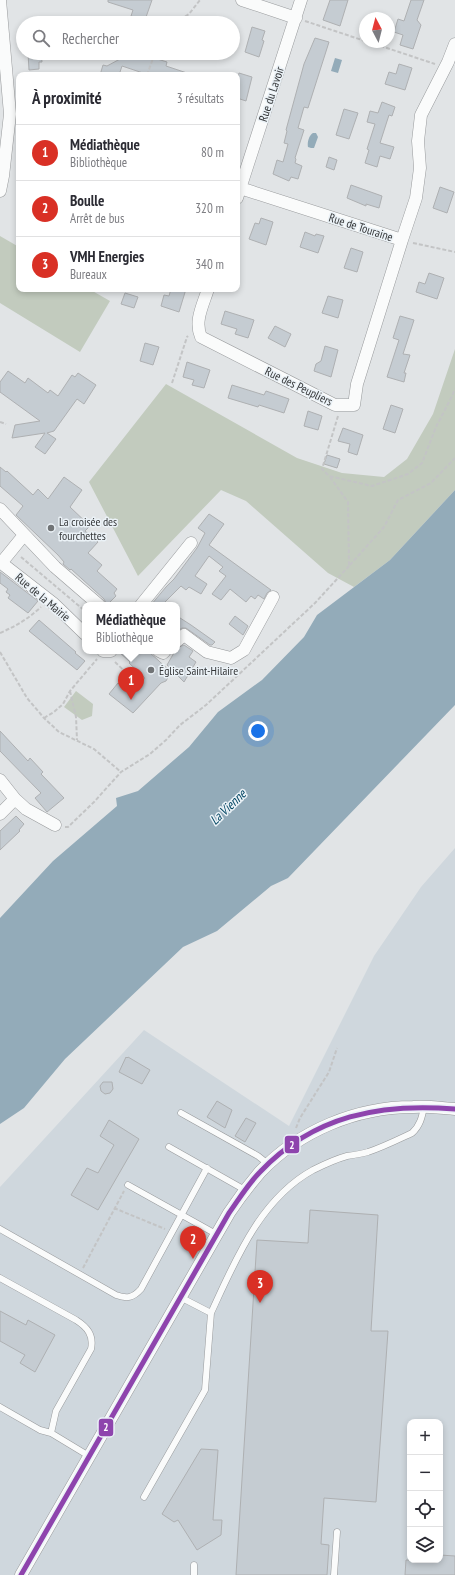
<!DOCTYPE html>
<html lang="fr">
<head>
<meta charset="utf-8">
<style>
	body { margin:0; font-family:"PT Sans Narrow",sans-serif; background:#f2f2f3; color:#2b2b33 }
	.controls { position:absolute; right:12px; bottom:12px; display:grid; overflow:hidden; border-radius:8px; box-shadow:0 2px 6px #0003 }
	.controls button { width:36px; height:36px; display:grid; place-items:center; padding:0; border:0; border-bottom:1px solid #e1e1e2; background:#fff; color:#2b2b33; font:20px sans-serif }
	.compass { position:absolute; left:359px; top:12px; width:36px; height:36px; border-radius:50%; background:#fff; box-shadow:0 2px 6px #0003; rotate:353deg }
	.you { position:absolute; left:258px; top:731px; width:14px; height:14px; margin:-10px; border:3px solid #fff; border-radius:50%; background:#1a73e8; box-shadow:0 0 0 6px #1a73e833 }
	.badge { display:grid; place-items:center; width:26px; height:26px; border-radius:50%; background:#d93025; color:#fff; font-size:13px; font-weight:700 }
	.pin { position:absolute; translate:-50% -33px; filter:drop-shadow(0 1px 2px #0008) }
	.pin::after { content:''; position:absolute; top:21px; width:14px; height:12px; background:inherit; clip-path:polygon(0 0,100% 0,50% 100%) }
	.popup { position:absolute; left:82px; top:602px; width:98px; height:52px; box-sizing:border-box; display:grid; place-content:center; border-radius:8px; background:#fff; filter:drop-shadow(0 1px 3px #0005); font-size:13px; white-space:nowrap; color:#7c7c81 }
	.popup b { font-size:15px; color:#2b2b33 }
	.popup::after { content:''; position:absolute; left:50%; top:100%; margin-left:-8px; border:8px solid transparent; border-top-color:#fff }
	.list { margin:0; padding:0; list-style:none }
	h2 { display:flex; justify-content:space-between; align-items:center; height:52px; margin:0; padding:0 16px; font-size:17px }
	h2 small { font-size:13px; font-weight:400; color:#7c7c81 }
	.list li { display:grid; grid-template-columns:26px 1fr auto; gap:12px; align-items:center; box-sizing:border-box; height:56px; padding:0 16px; border-top:1px solid #e1e1e2 }
	.list b { display:block; font-size:15px; white-space:nowrap }
	.list p { margin:0; font-size:13px; white-space:nowrap; color:#7c7c81 }
	.list em { font-size:13px; font-style:normal; color:#7c7c81 }
	.icon { flex:none; width:22px; height:22px; fill:none; stroke:currentColor; stroke-width:2; stroke-linecap:round; stroke-linejoin:round }
	.map { position:relative; flex:none; width:455px; height:1575px; overflow:hidden }
	.search { position:absolute; background:#fff; box-shadow:0 2px 6px #0003; left:16px; top:16px; width:224px; height:44px; display:flex; align-items:center; gap:10px; box-sizing:border-box; padding:0 14px; border-radius:22px; color:#7c7c81; font-size:15px }
	.panel { position:absolute; background:#fff; box-shadow:0 2px 6px #0003; left:16px; top:72px; width:224px; height:220px; border-radius:8px }
	.map>svg:first-child { display:block }
	.built { fill:#cfd7dd; fill-rule:evenodd }
	.green { fill:#c2cbbe }
	.water { fill:#93abb9 }
	.building { fill:#c5ccd2; stroke:#aeb0b2 }
	.lines { fill:none; stroke-linecap:round; stroke-linejoin:round }
	.lane-casing { stroke:#989a9c; stroke-width:7 }
	.street-casing { stroke:#989a9c; stroke-width:13 }
	.path { stroke:#c3c4c5; stroke-width:2; stroke-dasharray:4 2; stroke-linecap:butt }
	.lane { stroke:#fafbfb; stroke-width:6 }
	.street { stroke:#fafbfb; stroke-width:12 }
	.bus-1-casing { stroke:#ebf2f7; stroke-width:8 }
	.bus-1 { stroke:#8e44ad; stroke-width:5 }
	.poi-dot { fill:#717476; stroke:#ebf2f7; stroke-width:1.5 }
	.labels { text-anchor:middle; dominant-baseline:central; stroke-width:3; stroke-linejoin:round; paint-order:stroke }
	.street-label { font-size:12px; fill:#353739; stroke:#ebf2f7 }
	.poi-label { font-size:12px; fill:#353739; stroke:#ebf2f7; text-anchor:start }
	.water-label { font-size:13px; font-style:italic; fill:#034663; stroke:#ebf2f7 }
	.line-badge { stroke:#ebf2f7; stroke-width:1.5 }
	.badge-label { font-size:11px; text-anchor:middle; font-weight:bold; fill:#fff }
</style>
</head>
<body>
<div class="map">
<svg width="455" height="1575" viewBox="0 0 455 1575">
	<rect width="100%" height="100%" fill="#e1e4e6"/>
	<path class="built" d="M455,848V1575H0V1187L144,1030L289,1126L374,956L421,887ZM410,1422H440V1560H410Z"/>
	<path class="green" d="M0,236L19,247V289H89L110,301L80,352L0,303Z
		M455,349V490L390,560L354,587L328,573L246,501L221,490L138,576L89,482L166,384L297,458L342,473L384,477L407,459L433,414Z
		M76,691L93,704L92,716L82,720L64,707Z"/>
	<path class="water" d="M335,58L342,60L338,73L331,71Z
		M313,133H316L318,137L314,148H311L308,147C307,143 309,135 313,133Z
		M455,490V705L288,878L271,886L217,931L183,947L65,1059L24,1108L0,1124V918L53,861L117,806L116,798L138,791L189,747L218,712L262,680L304,637L317,615L390,560Z"/>
	<path class="building" d="M108,0H152L145,20L131,16L133,10L108,2Z
		M330,0H348L340,26L323,20Z
		M411,0H424L417,20L421,25L413,49L400,45L403,35L394,32L398,19L404,21Z
		M252,27L265,31L262,40L264,41L259,57L245,52Z
		M315,38L329,42L308,108L304,107L298,128L304,130L295,158L296,159L295,163L302,166L298,179L291,177L289,181L273,174L277,160L283,162L288,144L284,143L287,131L286,130L304,64Z
		M28,53H41L42,62H39V69L29,70Z
		M126,53L137,57L138,53L167,62L166,66L187,73V75H149L122,66L119,75H100L103,65L107,66L120,59L118,58Z
		M399,64L412,68L405,90L385,84L389,72L396,74Z
		M239,73L252,77L246,101L237,98V79Z
		M382,102L395,107L392,116L389,115L380,143L394,147L390,159L380,156L377,167L365,163L369,150L367,149L375,124L367,122L370,111L378,113Z
		M344,109L358,113L349,139L336,135Z
		M329,157L337,160L334,170L326,167Z
		M351,185L382,196L379,208L366,204V206L347,198Z
		M440,187L454,192L447,213L433,208Z
		M261,218L273,222L266,245L249,239L255,223L259,224Z
		M305,232L315,236L316,234L324,236L318,253L300,247Z
		M351,248L363,252L357,272L344,268Z
		M429,273L444,278L437,299L416,292L419,282L425,284Z
		M171,289H186L179,312L161,306L164,295L169,296Z
		M125,293L138,297L134,308L121,304Z
		M328,296L343,300L338,318L322,313Z
		M225,311L254,320L248,338L235,334L237,329L221,324Z
		M400,316L414,320L403,354L410,355L404,373H406L404,382L387,377L399,340L393,338Z
		M275,326L291,334L285,347L268,338Z
		M145,343L159,347L153,365L140,361Z
		M325,346L338,350L331,377L314,371L316,364L321,361Z
		M187,362L210,370L204,388L192,385L194,380L183,377Z
		M8,371L25,383L28,378L48,393L50,390L58,396L72,375L75,377L78,373L96,385L84,404L77,399L54,431L47,433L56,439L45,454L35,447L45,433L12,438L15,425L40,421L0,392V382Z
		M232,385L264,395L266,391L289,399L284,413L259,405L258,407L228,398Z
		M391,405L403,409L395,433L383,429Z
		M308,411L322,416L318,430L304,426Z
		M343,428L363,435L357,455L348,452L350,444L338,441Z
		M327,455L340,459L337,468L324,464Z
		M0,467L6,472L7,471L33,495L38,489L48,499L64,477L82,490L70,507L90,526L85,531L98,542L88,553L102,565L97,571L117,589L114,593L116,596L107,605L104,599L71,569L70,570L63,564L64,562L58,555L16,515L23,506L0,486Z
		M209,514L224,524L209,545L271,590L267,593L264,599L258,595L255,599L251,596L246,602L230,589L221,600L212,594L226,576L219,571L223,567L209,556L195,576L207,584L201,594L189,587L186,590L181,586L162,605H151L166,587L174,579L197,548L205,533L198,528Z
		M0,572L38,601L28,613L8,598L10,595L6,592L8,589L0,583Z
		M177,616L191,625L215,642L212,645H210L186,628H182L177,631Z
		M235,616L248,626L243,635L229,624Z
		M39,620L76,652L75,653L85,661L77,670L29,631Z
		M184,645L193,651L189,657L196,662L184,682L167,665L175,651H177V648Z
		M118,651H148L171,672L166,681L161,683L133,713L109,694L118,683L130,694L145,678L129,663L130,662Z
		M0,731L28,761L30,758L43,772L41,774L64,798L47,812L35,798L41,793L0,751Z
		M16,816L24,824L19,830L20,831L0,850V831Z
		M126,1057L127,1058L128,1057L150,1070L142,1084L119,1072Z
		M103,1082H112L113,1089L110,1093L105,1094L101,1091L100,1086Z
		M217,1101L232,1110L225,1128L207,1117Z
		M246,1118L256,1123L245,1142L235,1136Z
		M109,1120L139,1139L98,1210L71,1195L87,1168L98,1173L114,1145L100,1136Z
		M310,1210L378,1215L371,1331H388L376,1502L324,1498L321,1544L329,1545L327,1575H236L257,1240L308,1243Z
		M0,1311L26,1325L28,1320L55,1335L35,1372L20,1363L25,1355L0,1341Z
		M201,1449L218,1450L213,1520H222L221,1535L197,1550L178,1520L174,1522L162,1514Z
		M440,1555L455,1556V1575H405L406,1560H440Z"/>
	<g class="lines">
		<defs>
			<path id="lane" d="M181,1113L258,1156L268,1164
				M169,1147L245,1190
				M128,1185L216,1234
				M0,1229L116,1295C127,1299 133,1298 141,1289L207,1168
				M0,1278L76,1320C87,1327 94,1335 91,1349L56,1411L51,1433
				M211,1313C235,1261 260,1199 313,1170C323,1165 336,1159 347,1156C354,1155 361,1154 368,1152C383,1147 397,1140 412,1133C420,1126 422,1117 424,1107
				M0,1407L40,1430L51,1433L89,1456
				M144,1497L205,1390L211,1313L180,1297
				M194,1575V1565
				M334,1575L337,1532"/>
			<path id="street" d="M242,0L296,18
				M237,187L402,240L416,198L420,168L418,141L421,115L448,62L455,44
				M0,191L3,176L10,114L0,0
				M237,198L301,0
				M208,289C203,305 194,321 201,337L335,405H354L357,384L402,240
				M0,509L55,567L99,605
				M0,562L54,604L85,634
				M2,562L24,535
				M141,605L191,543
				M177,641L184,635L207,652L231,658L244,650L273,597
				M103,651H111
				M159,651L163,653L165,651
				M0,780L15,799L0,814
				M15,799L26,809L55,825
				M21,1575L229,1213C239,1198 249,1185 260,1172C299,1131 356,1107 413,1107C427,1106 441,1108 455,1109"/>
		</defs>
		<use href="#lane" class="lane-casing"/>
		<use href="#street" class="street-casing"/>
		<path class="path" d="M305,21L365,41
			M175,23L189,14L200,0
			M369,42L435,64
			M147,75L155,53
			M413,243L455,252
			M172,383L187,337L188,336
			M338,416L322,469L329,476L372,486L408,474L422,463L436,427L452,396L455,389
			M0,422L6,424
			M330,477L348,502L349,566L384,527L398,500L431,483L455,458
			M21,557L85,611
			M0,633C16,626 28,619 41,607
			M0,652L27,698L44,718L59,732L94,749L121,772
			M115,662L136,682
			M70,691L76,717L77,740
			M44,718L54,712L63,704L70,691L97,659
			M65,827H68L94,802L121,772L150,754L166,740L180,725L206,705L236,677L315,603L349,566
			M296,1128L300,1118L329,1072L337,1048
			M114,1208L165,1229
			M83,1268L124,1191"/>
		<use href="#lane" class="lane"/>
		<use href="#street" class="street"/>
		<defs>
			<path id="bus-1" d="M21,1575L229,1213C239,1199 248,1184 260,1172C314,1115 381,1103 455,1109"/>
		</defs>
		<use href="#bus-1" class="bus-1-casing"/>
		<use href="#bus-1" class="bus-1"/>
	</g>
	<g class="poi-dot">
		<circle cx="51" cy="528" r="4"/>
		<circle cx="151" cy="670" r="4"/>
	</g>
	<g class="labels">
		<g class="street-label">
			<text transform="translate(271 94) rotate(-72)">Rue du Lavoir</text>
			<text transform="translate(361 227) rotate(18)">Rue de Touraine</text>
			<text transform="translate(299 386) rotate(26)">Rue des Peupliers</text>
			<text transform="translate(43 597) rotate(40)">Rue de la Mairie</text>
		</g>
		<g class="poi-label">
			<text x="59" y="521">La croisée des<tspan x="59" dy="14">fourchettes</tspan></text>
			<text x="159" y="670">Église Saint-Hilaire</text>
		</g>
		<g class="water-label">
			<text transform="translate(228 807) rotate(-44)">La Vienne</text>
		</g>
	</g>
	<g class="line-badge">
		<rect x="284" y="1135" width="16" height="19" rx="4" fill="#8e44ad"/>
		<rect x="98" y="1418" width="16" height="19" rx="4" fill="#8e44ad"/>
	</g>
	<g class="badge-label">
		<text x="292" y="1149">2</text>
		<text x="106" y="1431">2</text>
	</g>
</svg>
<div class="controls">
<button>+</button>
<button>−</button>
<button><svg class="icon" aria-label="locate" viewBox="0 0 24 24"><circle cx="12" cy="12" r="6"/><path d="M12 2v4M12 18v4M2 12h4M18 12h4"/></svg></button>
<button><svg class="icon" aria-label="layers" viewBox="0 0 24 24"><path d="M12 4l9 5-9 5-9-5zM3 14l9 5 9-5"/></svg></button>
</div>
<svg class="compass" viewBox="-18 -18 36 36"><path d="M0-13l5 13h-10z" fill="#e53935"/><path d="M0 13l5-13h-10z" fill="#7c7c81"/></svg>
<div class="you"></div>
<div class="pin badge" style="left:131px;top:700px">1</div>
<div class="popup"><b>Médiathèque</b>Bibliothèque</div>
<div class="pin badge" style="left:193px;top:1259px">2</div>
<div class="pin badge" style="left:260px;top:1303px">3</div>
<div class="search"><svg class="icon" aria-label="search" viewBox="0 0 24 24"><circle cx="10" cy="10" r="6"/><path d="M15 15l6 6"/></svg>Rechercher</div>
<section class="panel">
<h2>À proximité<small>3 résultats</small></h2>
<ul class="list">
<li><span class="badge">1</span><div><b>Médiathèque</b><p>Bibliothèque</p></div><em>80 m</em></li>
<li><span class="badge">2</span><div><b>Boulle</b><p>Arrêt de bus</p></div><em>320 m</em></li>
<li><span class="badge">3</span><div><b>VMH Energies</b><p>Bureaux</p></div><em>340 m</em></li>
</ul>
</section>
</div>
</body>
</html>
